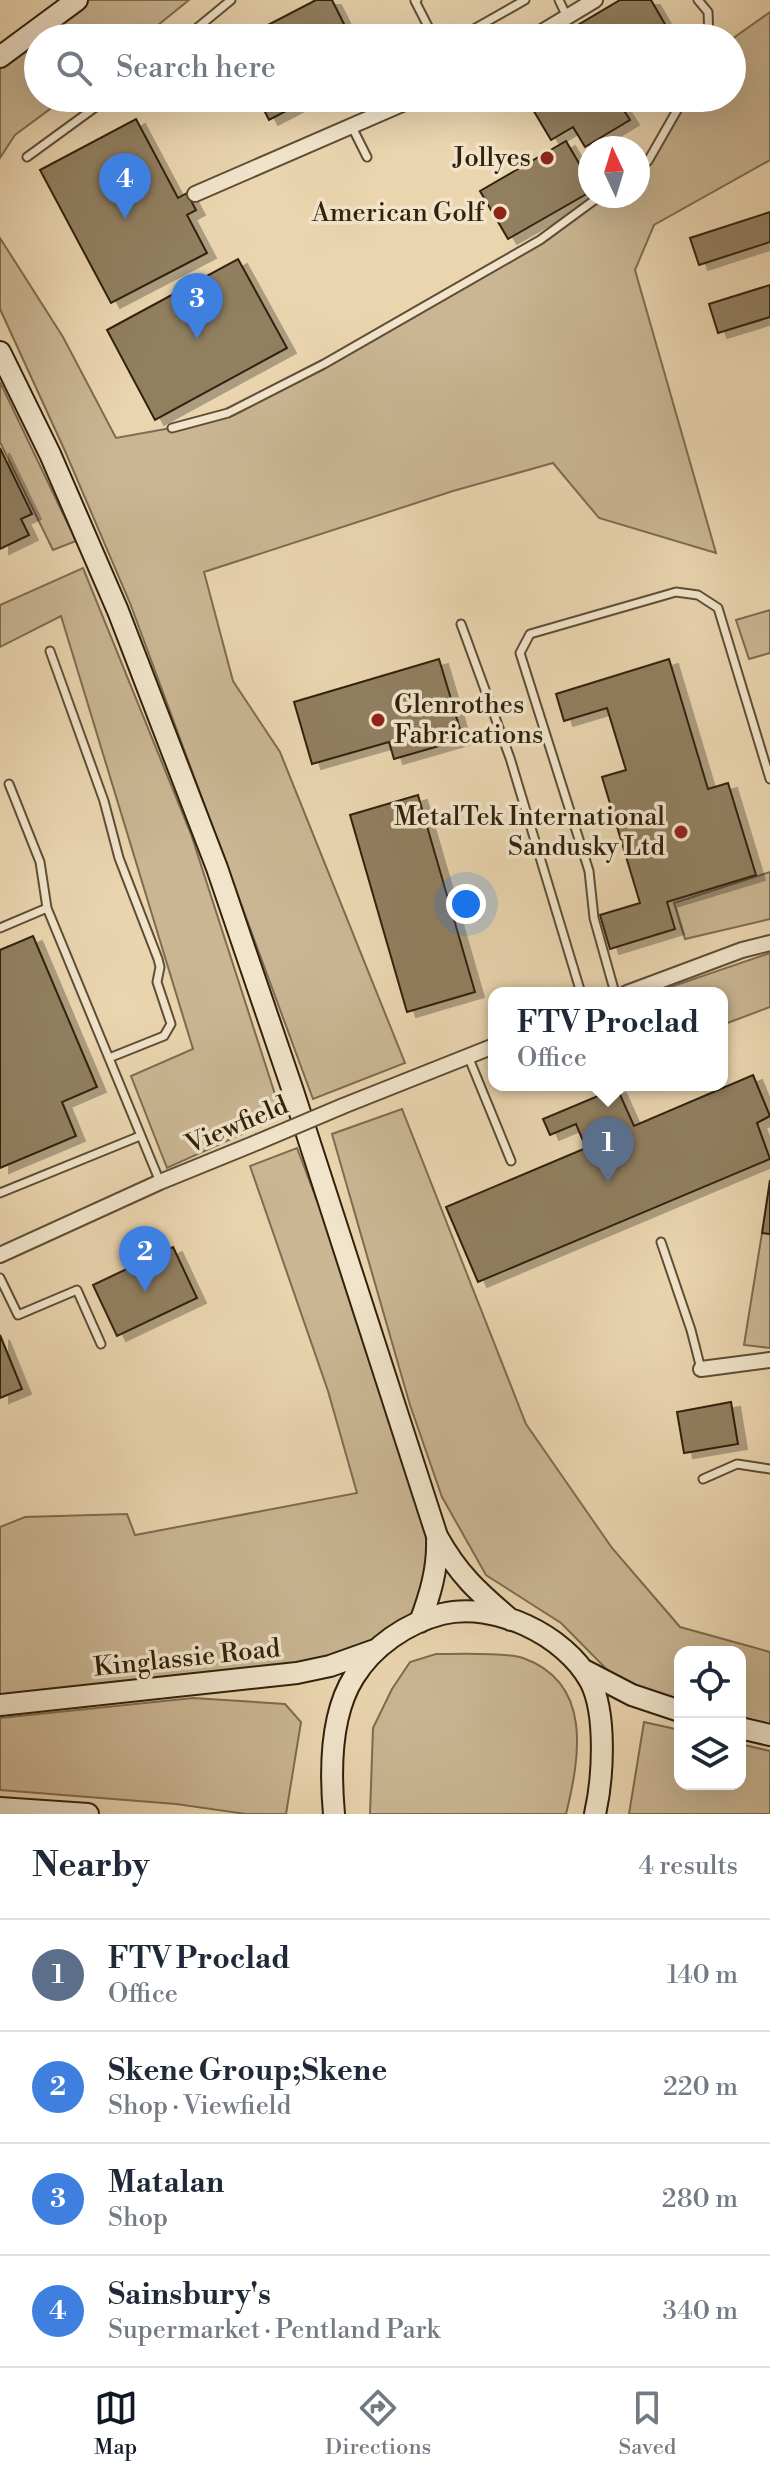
<!DOCTYPE html>
<html lang="en">
<head>
<meta charset="utf-8">
<style>
	body { margin:0; font-family:"Libre Bodoni",serif; background:#f6f6f7; color:#1f2937 }
	.controls { position:absolute; right:24px; bottom:24px; display:grid; overflow:hidden; border-radius:16px; box-shadow:0 8px 32px #0002 }
	.controls button { width:72px; height:72px; display:grid; place-items:center; padding:0; border:0; border-bottom:2px solid #e0e1e3; background:#fff; color:#1f2937; font:40px sans-serif }
	.compass { position:absolute; left:578px; top:136px; width:72px; height:72px; border-radius:50%; background:#fff; box-shadow:0 8px 32px #0002; rotate:356deg }
	.you { position:absolute; left:466px; top:904px; width:28px; height:28px; margin:-20px; border:6px solid #fff; border-radius:50%; background:#1a73e8; box-shadow:0 0 0 12px #1a73e833 }
	.badge { display:grid; place-items:center; width:52px; height:52px; border-radius:50%; background:#111827; color:#fff; font-size:26px; font-weight:700 }
	.pin { position:absolute; translate:-50% -66px; filter:drop-shadow(0 2px 4px #0008) }
	.pin::after { content:''; position:absolute; top:42px; width:28px; height:24px; background:inherit; clip-path:polygon(0 0,100% 0,50% 100%) }
	.popup { position:absolute; left:488px; top:987px; width:240px; height:104px; box-sizing:border-box; display:grid; place-content:center; border-radius:16px; background:#fff; filter:drop-shadow(0 2px 6px #0005); font-size:26px; white-space:nowrap; color:#747a83 }
	.popup b { font-size:30px; color:#1f2937 }
	.popup::after { content:''; position:absolute; left:50%; top:100%; margin-left:-16px; border:16px solid transparent; border-top-color:#fff }
	.list { margin:0; padding:0; list-style:none }
	h2 { display:flex; justify-content:space-between; align-items:center; height:104px; margin:0; padding:0 32px; font-size:34px }
	h2 small { font-size:26px; font-weight:400; color:#747a83 }
	.list li { display:grid; grid-template-columns:52px 1fr auto; gap:24px; align-items:center; box-sizing:border-box; height:112px; padding:0 32px; border-top:2px solid #e0e1e3 }
	.list b { display:block; font-size:30px; white-space:nowrap }
	.list p { margin:0; font-size:26px; white-space:nowrap; color:#747a83 }
	.list em { font-size:26px; font-style:normal; color:#747a83 }
	.icon { flex:none; width:44px; height:44px; fill:none; stroke:currentColor; stroke-width:2; stroke-linecap:round; stroke-linejoin:round }
	.map { position:relative; flex:none; width:770px; height:1814px; overflow:hidden }
	.search { position:absolute; background:#fff; box-shadow:0 8px 32px #0002; left:24px; right:24px; top:24px; height:88px; display:flex; align-items:center; gap:20px; box-sizing:border-box; padding:0 28px; border-radius:44px; color:#747a83; font-size:30px }
	.sheet { height:552px; background:#fff }
	nav { display:flex; justify-content:space-around; align-items:center; box-sizing:border-box; height:112px; border-top:2px solid #e0e1e3; background:#fff; font-size:22px; color:#747a83 }
	nav a { display:grid; justify-items:center; gap:4px }
	nav .on { color:#111827 }
	.map>svg:first-child { display:block }
	.green { fill:#cab693; stroke:#7d6c50; stroke-width:2 }
	.building { fill:#917f61; stroke:#30210c; stroke-width:2; filter:url(#shadow) }
	.lines { fill:none; stroke-linecap:round; stroke-linejoin:round }
	.lane-casing { stroke:#5e4e35; stroke-width:11 }
	.street-casing { stroke:#5e4e35; stroke-width:18 }
	.secondary-casing { stroke:#30210c; stroke-width:24 }
	.lane { stroke:#f1e4cb; stroke-width:7 }
	.street { stroke:#f1e4cb; stroke-width:14 }
	.secondary { stroke:#f1e4cb; stroke-width:20 }
	.street-bridge-casing { stroke:#5e4e35; stroke-width:18; stroke-linecap:butt }
	.street-bridge { stroke:#f1e4cb; stroke-width:14 }
	.poi-dot { fill:#8f2418; stroke:#f1e4cb; stroke-width:3 }
	.labels { text-anchor:middle; dominant-baseline:central; stroke-width:7; stroke-linejoin:round; paint-order:stroke }
	.poi-label { font-size:26px; fill:#30210c; stroke:#f1e4cb; text-anchor:end }
	.street-label { font-size:26px; fill:#30210c; stroke:#f1e4cb }
</style>
</head>
<body>
<div class="map">
<svg width="770" height="1814" viewBox="0 0 770 1814">
	<defs>
		<filter id="shadow"><feDropShadow dx="9" dy="5" stdDeviation="0" flood-color="#0004"/></filter>
	</defs>
	<rect width="100%" height="100%" fill="#ead5af"/>
	<filter id="stains"><feTurbulence type="fractalNoise" baseFrequency=".0025" numOctaves="4"/><feColorMatrix values="0 0 0 0 .2 0 0 0 0 .09 0 0 0 0 .02 0 0 0 .5 -.17"/></filter>
	<radialGradient id="worn" r=".72"><stop offset=".6" stop-color="#630" stop-opacity="0"/><stop offset="1" stop-color="#630" stop-opacity=".3"/></radialGradient>
	<path class="green" d="M89,0H189L142,38H38Z
		M770,12V160L654,225L635,270L716,553L599,518L553,463L453,491L204,572L233,681L280,752L405,1063L313,1099L130,603L65,451L0,309V238L63,337L116,438L171,428L228,413L540,241L600,196H638V168L648,161L684,98H732V39Z
		M38,38V98H65L15,135L0,158V67Z
		M0,382L76,541L53,550L0,442Z
		M83,568L191,834L282,1116L167,1168L131,1076L193,1049L61,616L0,647V605Z
		M770,610V653L749,659L736,620Z
		M770,872V919L685,939L674,903Z
		M770,953V1007L722,1025V993H653Z
		M402,1109L526,1424L612,1548L680,1627L770,1652V1735L740,1728V1652H680V1711L632,1695L561,1623L486,1575L442,1497L410,1405L332,1134Z
		M297,1148L322,1214L420,1512L437,1536L420,1622L357,1658L0,1705V1527L25,1517L127,1514L135,1535L357,1493L328,1391L250,1166Z
		M762,1233L770,1234V1348L744,1345Z
		M436,1654C455,1654 508,1652 523,1658C593,1683 580,1757 566,1814H370L373,1728L392,1689L410,1662Z
		M193,1698L285,1704L301,1722L286,1814H246L176,1804L0,1790V1718Z
		M644,1722L680,1730V1784H740V1744L770,1751V1814H629Z"/>
	<path class="building" d="M316,0H332L351,38H243Z
		M620,0H651L673,38H556Z
		M258,98H311L269,120Z
		M526,98H630L620,104L630,120L585,147L573,127L551,140Z
		M136,119L178,198L187,193L196,210L187,215L207,253L111,303L40,170Z
		M566,141L590,182V192L508,239L480,191Z
		M770,212V242L699,265L690,238Z
		M238,259L287,348L155,420L107,330Z
		M770,285V317L718,333L709,304Z
		M0,448L32,514L21,519L29,535L0,549Z
		M439,659L463,739L394,759L389,742L312,764L294,702Z
		M669,659L708,789L728,783L756,875L667,902L675,929L610,949L600,915L640,903L602,777L626,770L607,708L564,721L556,694Z
		M418,795L475,992L407,1012L350,815Z
		M33,936L97,1087L62,1102L76,1136L0,1168V950Z
		M753,1075L770,1116L757,1123L770,1159L478,1282L446,1207L586,1148L576,1124L550,1135L543,1119L617,1088L634,1126Z
		M770,1180V1234L762,1233Z
		M173,1247L197,1298L117,1336L93,1285Z
		M0,1335L22,1389L0,1398Z
		M731,1402L738,1444L684,1453L677,1412Z"/>
	<g class="lines">
		<defs>
			<path id="lane" d="M417,0L415,1L434,38
				M559,0L567,17
				M698,0L708,12L709,38
				M185,38L231,0
				M458,38L525,0
				M352,127L367,157
				M27,157L108,98
				M638,168L648,161L684,98
				M172,428L228,413L324,364L540,240L600,196
				M461,624L510,758L581,993
				M50,651L104,801L119,858L158,959L160,967L157,982L171,1024L164,1036L109,1058
				M9,784L40,862L47,908L160,1182
				M0,928L47,908
				M615,993L594,918L589,871L520,653L530,634L676,592L698,595L718,608L770,779
				M468,1056L511,1161
				M0,1193L140,1136
				M661,1242L691,1330L701,1369
				M0,1278L18,1315L77,1290L101,1344
				M703,1479L737,1464L770,1469"/>
			<path id="street" d="M532,38L595,0
				M195,194L416,98
				M627,993L742,950L770,943
				M343,1106L494,1046
				M0,1255L160,1182L258,1142
				M701,1369L770,1360"/>
			<path id="secondary" d="M0,57L77,0
				M0,352L50,454L118,611L217,868L293,1091L437,1536C458,1574 478,1592 511,1620
				M420,1622C430,1595 438,1569 437,1540
				M582,1669L632,1695L680,1711
				M0,1705L297,1673L330,1666L375,1650
				M740,1728L770,1735
				M0,1808L88,1814
				M334,1814C330,1770 330,1715 354,1677C373,1646 407,1623 442,1614C494,1601 565,1635 590,1681C607,1713 603,1779 595,1814"/>
		</defs>
		<use href="#lane" class="lane-casing"/>
		<use href="#street" class="street-casing"/>
		<use href="#secondary" class="secondary-casing"/>
		<use href="#lane" class="lane"/>
		<use href="#street" class="street"/>
		<use href="#secondary" class="secondary"/>
		<defs>
			<path id="street-bridge" d="M258,1142L343,1106"/>
		</defs>
		<use href="#street-bridge" class="street-bridge-casing"/>
		<use href="#street-bridge" class="street-bridge"/>
	</g>
	<g class="poi-dot">
		<circle cx="547" cy="158" r="8"/>
		<circle cx="500" cy="213" r="8"/>
		<circle cx="378" cy="720" r="8"/>
		<circle cx="681" cy="832" r="8"/>
	</g>
	<g class="labels">
		<g class="poi-label">
			<text x="531" y="158">Jollyes</text>
			<text x="484" y="213">American Golf</text>
			<text x="394" y="705" text-anchor="start">Glenrothes<tspan x="394" dy="30">Fabrications</tspan></text>
			<text x="665" y="817">MetalTek International<tspan x="665" dy="30">Sandusky Ltd</tspan></text>
		</g>
		<g class="street-label">
			<text transform="translate(237 1125) rotate(-23)">Viewfield</text>
			<text transform="translate(187 1658) rotate(-6)">Kinglassie Road</text>
		</g>
	</g>
	<rect width="100%" height="100%" filter="url(#stains)"/>
	<rect width="100%" height="100%" fill="url(#worn)"/>
</svg>
<div class="controls">
<button><svg class="icon" aria-label="locate" viewBox="0 0 24 24"><circle cx="12" cy="12" r="6"/><path d="M12 2v4M12 18v4M2 12h4M18 12h4"/></svg></button>
<button><svg class="icon" aria-label="layers" viewBox="0 0 24 24"><path d="M12 4l9 5-9 5-9-5zM3 14l9 5 9-5"/></svg></button>
</div>
<svg class="compass" viewBox="-18 -18 36 36"><path d="M0-13l5 13h-10z" fill="#e53935"/><path d="M0 13l5-13h-10z" fill="#747a83"/></svg>
<div class="you"></div>
<div class="pin badge" style="left:608px;top:1183px;background:#5c6f8a">1</div>
<div class="popup"><b>FTV Proclad</b>Office</div>
<div class="pin badge" style="left:145px;top:1292px;background:#3f7fe0">2</div>
<div class="pin badge" style="left:197px;top:339px;background:#3f7fe0">3</div>
<div class="pin badge" style="left:125px;top:219px;background:#3f7fe0">4</div>
<div class="search"><svg class="icon" aria-label="search" viewBox="0 0 24 24"><circle cx="10" cy="10" r="6"/><path d="M15 15l6 6"/></svg>Search here</div>
</div>
<section class="sheet">
<h2>Nearby<small>4 results</small></h2>
<ul class="list">
<li><span class="badge" style="background:#5c6f8a">1</span><div><b>FTV Proclad</b><p>Office</p></div><em>140 m</em></li>
<li><span class="badge" style="background:#3f7fe0">2</span><div><b>Skene Group;Skene</b><p>Shop · Viewfield</p></div><em>220 m</em></li>
<li><span class="badge" style="background:#3f7fe0">3</span><div><b>Matalan</b><p>Shop</p></div><em>280 m</em></li>
<li><span class="badge" style="background:#3f7fe0">4</span><div><b>Sainsbury's</b><p>Supermarket · Pentland Park</p></div><em>340 m</em></li>
</ul>
</section>
<nav>
<a class="on"><svg class="icon" aria-label="map" viewBox="0 0 24 24"><path d="M3 6l6-2 6 2 6-2v14l-6 2-6-2-6 2zM9 4v14M15 6v14"/></svg>Map</a>
<a><svg class="icon" aria-label="directions" viewBox="0 0 24 24"><path d="M12 3l9 9-9 9-9-9zM9 14v-3h6M13 9l2 2-2 2"/></svg>Directions</a>
<a><svg class="icon" aria-label="saved" viewBox="0 0 24 24"><path d="M7 4h10v16l-5-4-5 4z"/></svg>Saved</a>
</nav>
</body>
</html>
